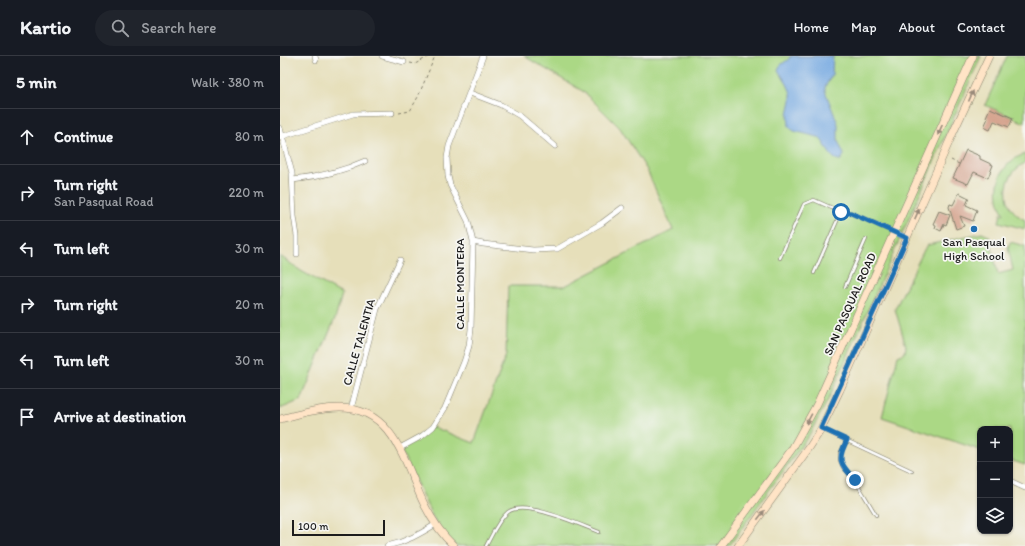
<!DOCTYPE html>
<html lang="en">
<head>
<meta charset="utf-8">
<style>
	body { margin:0; font-family:Itim,sans-serif; background:#20242c; color:#f1f3f6 }
	.controls { position:absolute; right:12px; bottom:12px; display:grid; overflow:hidden; border-radius:8px; box-shadow:0 1px 3px #0004 }
	.controls button { width:36px; height:36px; display:grid; place-items:center; padding:0; border:0; border-bottom:1px solid #363941; background:#171b24; color:#f1f3f6; font:20px sans-serif }
	.scale { position:absolute; left:12px; bottom:10px; width:93px; box-sizing:border-box; padding-left:4px; border:2px solid #1c1c1c; border-top:0; font-size:11px; line-height:14px; white-space:nowrap; color:#1c1c1c; -webkit-text-stroke:3px #f6f6f2; paint-order:stroke }
	.stop { position:absolute; width:12px; height:12px; margin:-9px; border:3px solid #1f6fb2; border-radius:50%; background:#fff }
	.stop.end { background:#1f6fb2; border-color:#fff; box-shadow:0 1px 4px #0008 }
	.list { margin:0; padding:0; list-style:none }
	h2 { display:flex; justify-content:space-between; align-items:center; height:52px; margin:0; padding:0 16px; font-size:17px }
	h2 small { font-size:13px; font-weight:400; color:#9ea1a6 }
	.list li { display:grid; grid-template-columns:26px 1fr auto; gap:12px; align-items:center; box-sizing:border-box; height:56px; padding:0 16px; border-top:1px solid #363941 }
	.list b { display:block; font-size:15px; white-space:nowrap }
	.list p { margin:0; font-size:13px; white-space:nowrap; color:#9ea1a6 }
	.list em { font-size:13px; font-style:normal; color:#9ea1a6 }
	.icon { flex:none; width:22px; height:22px; fill:none; stroke:currentColor; stroke-width:2; stroke-linecap:round; stroke-linejoin:round }
	.map { position:relative; flex:none; width:745px; height:490px; overflow:hidden }
	header { display:flex; align-items:center; gap:24px; box-sizing:border-box; height:56px; padding:0 20px; background:#171b24; border-bottom:1px solid #363941 }
	header strong { font-size:19px }
	nav { display:flex; gap:22px; margin-inline-start:auto; font-size:14px }
	.search { width:280px; height:36px; background:#20242c; display:flex; align-items:center; gap:10px; box-sizing:border-box; padding:0 14px; border-radius:22px; color:#9ea1a6; font-size:15px }
	main { display:flex }
	aside { flex:1; background:#171b24 }
	.map>svg:first-child { display:block }
	.green { fill:#abd885; stroke:#647a50 }
	.water { fill:#74a8e1; stroke:#48627e }
	.building { fill:#d39e87 }
	.lines { fill:none; stroke-linecap:round; stroke-linejoin:round }
	.lane-casing { stroke:#817e6b; stroke-width:4 }
	.street-casing { stroke:#817e6b; stroke-width:6 }
	.secondary-casing { stroke:#817e6b; stroke-width:8 }
	.path { stroke:#817e6b; stroke-width:1; stroke-dasharray:3 3; stroke-linecap:butt }
	.lane { stroke:#fff; stroke-width:2.5 }
	.street { stroke:#fff; stroke-width:5 }
	.secondary { stroke:#ffe4c6; stroke-width:7 }
	.oneway { fill:#998a7a }
	.route { stroke:#1f6fb2; stroke-width:5 }
	.poi-dot { fill:#1f6fb2; stroke:#f6f6f2; stroke-width:1.5 }
	.labels { text-anchor:middle; dominant-baseline:central; stroke-width:3.5; stroke-linejoin:round; paint-order:stroke }
	.poi-label { font-size:12px; fill:#1c1c1c; stroke:#f6f6f2 }
	.street-label { font-size:12px; fill:#1c1c1c; stroke:#f6f6f2 }
</style>
</head>
<body>
<header>
<strong>Kartio</strong>
<div class="search"><svg class="icon" aria-label="search" viewBox="0 0 24 24"><circle cx="10" cy="10" r="6"/><path d="M15 15l6 6"/></svg>Search here</div>
<nav><a>Home</a><a>Map</a><a>About</a><a>Contact</a></nav>
</header>
<main>
<aside>
<h2>5 min<small>Walk · 380 m</small></h2>
<ul class="list">
<li><svg class="icon" aria-label="ahead" viewBox="0 0 24 24"><path d="M12 20V5M6 11l6-6 6 6"/></svg><div><b>Continue</b></div><em>80 m</em></li>
<li><svg class="icon" aria-label="right" viewBox="0 0 24 24"><path d="M7 20v-9h11M14 6l5 5-5 5"/></svg><div><b>Turn right</b><p>San Pasqual Road</p></div><em>220 m</em></li>
<li><svg class="icon" aria-label="left" viewBox="0 0 24 24"><path d="M17 20v-9H6M10 6l-5 5 5 5"/></svg><div><b>Turn left</b></div><em>30 m</em></li>
<li><svg class="icon" aria-label="right" viewBox="0 0 24 24"><path d="M7 20v-9h11M14 6l5 5-5 5"/></svg><div><b>Turn right</b></div><em>20 m</em></li>
<li><svg class="icon" aria-label="left" viewBox="0 0 24 24"><path d="M17 20v-9H6M10 6l-5 5 5 5"/></svg><div><b>Turn left</b></div><em>30 m</em></li>
<li><svg class="icon" aria-label="arrive" viewBox="0 0 24 24"><path d="M6 21V4h12l-3 4 3 4H6"/></svg><div><b>Arrive at destination</b></div></li>
</ul>
</aside>
<div class="map">
<svg width="745" height="490" viewBox="0 0 745 490">
	<rect width="100%" height="100%" fill="#f6f6f2"/>
	<filter id="ink" filterUnits="userSpaceOnUse"><feTurbulence type="fractalNoise" baseFrequency=".025" numOctaves="2"/><feDisplacementMap in="SourceGraphic" scale="8" xChannelSelector="R" yChannelSelector="G"/><feConvolveMatrix kernelMatrix="1 2 1 2 8 2 1 2 1" color-interpolation-filters="sRGB"/></filter>
	<filter id="wash" filterUnits="userSpaceOnUse"><feTurbulence type="fractalNoise" baseFrequency=".012" numOctaves="4" result="noise"/><feDisplacementMap in="SourceGraphic" scale="16" xChannelSelector="R" yChannelSelector="G"/><feGaussianBlur stdDeviation="0.9" result="paint"/><feColorMatrix in="noise" values="0 0 0 0 0 0 0 0 0 0 0 0 0 0 0 0 0 1.4 0 .05"/><feComposite in="paint" operator="in"/></filter>
	<g filter="url(#wash)">
		<rect width="100%" height="100%" fill="#e6dfba"/>
		<path class="green" d="M244,0H701L549,342L529,379L449,490H174L156,468L120,392L153,371L194,387L226,299L228,230H285L393,174L367,114L340,72L304,36Z
			M727,0H745V67L705,49Z
			M745,98V107C721,119 720,152 745,164V173L719,166L721,158H724C710,136 719,106 745,98Z
			M702,177L709,180L718,218L733,214L728,192L730,186L745,190V409L730,404V373H700V394L602,361L618,300L625,297L626,290L615,253L645,192L648,189L682,181Z
			M0,200L21,215L62,238L56,260L21,344L0,353Z"/>
		<path class="water" d="M511,0H553L552,19L545,31V35L558,68V85L564,99L561,104C549,105 547,87 538,81L514,75L509,71L508,58L511,44V37L507,28L498,14C500,6 507,7 511,0Z"/>
		<g id="blocks">
			<path class="building" d="M710,52L733,62L729,71L714,65L710,74L704,71L708,62L706,61Z
				M686,94L700,100V103L713,109L708,122L694,116L688,128L673,122Z
				M679,137L689,142L686,149L697,154L693,165L680,160L684,170L676,173L669,151L670,148L673,149Z
				M659,155L670,159L666,169L664,168L661,175L655,172L656,169L653,168Z"/>
		</g>
	</g>
	<g filter="url(#ink)">
		<use href="#blocks" fill-opacity="0" stroke="#817e6b" stroke-width="1"/>
		<g class="lines">
			<defs>
				<path id="lane" d="M500,202L524,148L534,144L561,156L571,157L614,176
					M534,217L561,156
					M565,231L586,183
					M542,373L632,415
					M567,384L560,398V404L563,411L575,424L596,459
					M206,490C212,479 218,464 228,456C244,443 300,469 319,476"/>
				<path id="street" d="M35,0L36,4
					M102,0L124,6
					M190,37L221,49L240,60L275,90
					M0,72L12,117L14,160L17,180V198
					M0,81L73,58L112,57
					M13,124C38,121 61,116 85,105
					M614,176L627,182
					M193,186L203,188L253,194L277,193L322,167L342,152
					M71,353L97,253L120,204
					M120,392L142,380L153,371L165,352L184,306L189,290L191,273L193,186L188,165L170,129L168,120L167,102L169,90L203,0
					M699,411H700
					M730,425L745,432
					M107,490C126,486 140,478 156,468"/>
				<path id="secondary" d="M0,363C19,358 40,352 60,352C115,352 125,409 144,448C152,464 161,478 174,490
					M441,490L512,393L537,348L693,0
					M458,490L529,392L540,375L560,334L673,77L709,0"/>
			</defs>
			<use href="#lane" class="lane-casing"/>
			<use href="#street" class="street-casing"/>
			<use href="#secondary" class="secondary-casing"/>
			<path class="path" d="M130,7L135,8L150,0
				M119,57L130,55L138,41L155,0
				M671,104L679,108"/>
			<use href="#lane" class="lane"/>
			<use href="#street" class="street"/>
			<use href="#secondary" class="secondary"/>
		</g>
		<defs><path id="oneway-solid" d="M-6-.8H1V-3.2L6.5 0L1 3.2V.8H-6Z"/></defs>
		<g class="oneway">
			<use href="#oneway-solid" transform="translate(691 40) rotate(-66)"/>
			<use href="#oneway-solid" transform="translate(660 74) rotate(114)"/>
			<use href="#oneway-solid" transform="translate(637 158) rotate(-66)"/>
			<use href="#oneway-solid" transform="translate(529 363) rotate(118)"/>
			<use href="#oneway-solid" transform="translate(481 459) rotate(-53)"/>
		</g>
	</g>
	<g class="lines" filter="url(#ink)">
		<path class="route" d="M561,156L571,157L627,182L541,372L567,384C556,405 561,408 575,424"/>
	</g>
	<circle class="poi-dot" cx="694" cy="173" r="4"/>
	<g class="labels">
		<g class="poi-label">
			<text x="694" y="186">San Pasqual<tspan x="694" dy="14">High School</tspan></text>
		</g>
		<g class="street-label">
			<text transform="translate(180 228) rotate(-90)">CALLE MONTERA</text>
			<text transform="translate(570 248) rotate(-66)">SAN PASQUAL ROAD</text>
			<text transform="translate(79 286) rotate(-74)">CALLE TALENTIA</text>
		</g>
	</g>
</svg>
<div class="controls">
<button>+</button>
<button>−</button>
<button><svg class="icon" aria-label="layers" viewBox="0 0 24 24"><path d="M12 4l9 5-9 5-9-5zM3 14l9 5 9-5"/></svg></button>
</div>
<div class="scale">100 m</div>
<div class="stop" style="left:561px;top:156px"></div>
<div class="stop end" style="left:575px;top:424px"></div>
</div>
</main>
</body>
</html>
